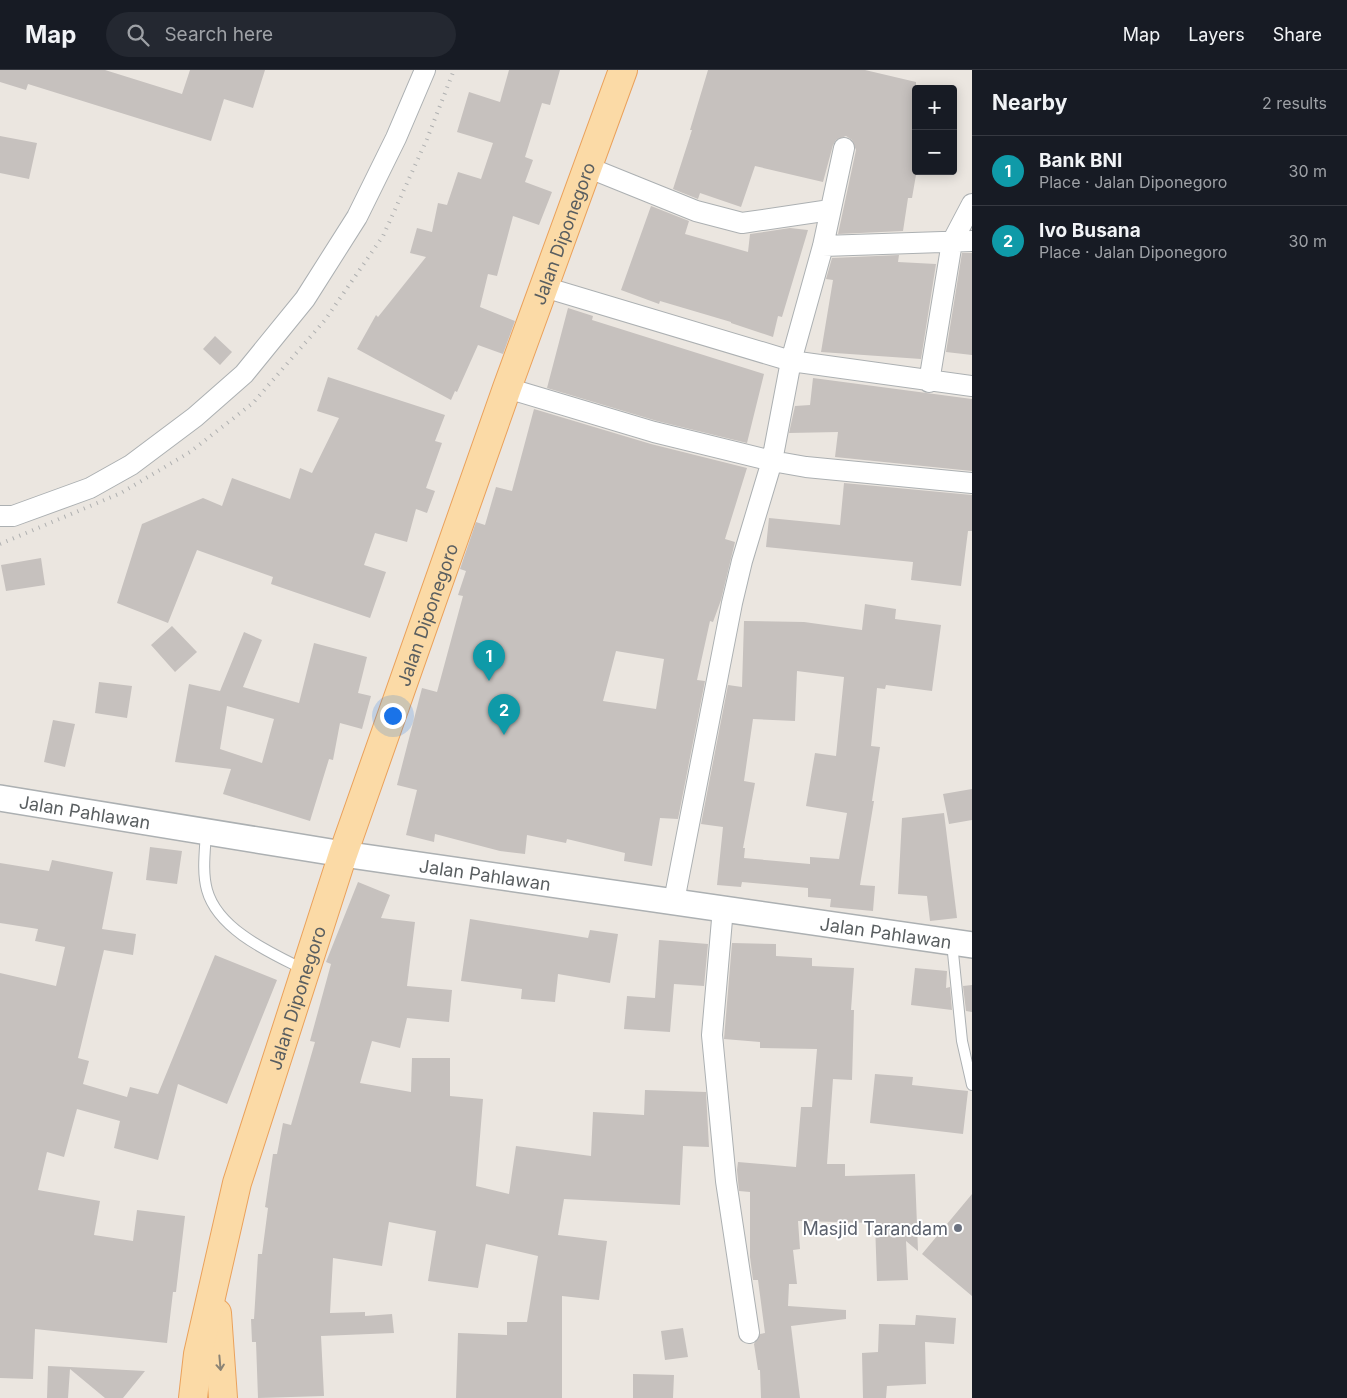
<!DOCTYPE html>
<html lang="en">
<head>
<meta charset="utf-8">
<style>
	body { margin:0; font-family:Inter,sans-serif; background:#242831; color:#f1f3f6 }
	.controls { position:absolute; right:15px; top:15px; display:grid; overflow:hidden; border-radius:5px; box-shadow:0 2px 12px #0003 }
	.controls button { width:45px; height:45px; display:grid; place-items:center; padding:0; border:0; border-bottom:1px solid #363941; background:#171b24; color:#f1f3f6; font:25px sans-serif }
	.you { position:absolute; left:392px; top:645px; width:18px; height:18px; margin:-12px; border:4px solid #fff; border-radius:50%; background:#1a73e8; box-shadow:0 0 0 8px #1a73e833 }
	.badge { display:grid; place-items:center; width:32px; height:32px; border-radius:50%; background:#d93025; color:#fff; font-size:16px; font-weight:700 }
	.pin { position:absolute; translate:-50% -41px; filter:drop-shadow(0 1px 2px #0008) }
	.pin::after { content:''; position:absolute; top:26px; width:18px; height:15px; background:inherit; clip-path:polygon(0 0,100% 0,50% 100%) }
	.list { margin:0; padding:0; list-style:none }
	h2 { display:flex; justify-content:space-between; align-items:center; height:65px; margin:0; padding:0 20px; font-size:21px }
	h2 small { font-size:16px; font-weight:400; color:#9ea1a6 }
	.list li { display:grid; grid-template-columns:32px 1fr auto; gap:15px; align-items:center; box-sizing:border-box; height:70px; padding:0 20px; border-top:1px solid #363941 }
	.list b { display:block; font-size:19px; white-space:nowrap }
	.list p { margin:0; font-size:16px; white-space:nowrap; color:#9ea1a6 }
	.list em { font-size:16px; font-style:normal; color:#9ea1a6 }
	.icon { flex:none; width:28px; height:28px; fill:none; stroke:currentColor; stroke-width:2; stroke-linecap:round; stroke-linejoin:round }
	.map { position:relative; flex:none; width:972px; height:1328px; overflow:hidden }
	header { display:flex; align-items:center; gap:30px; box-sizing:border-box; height:70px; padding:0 25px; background:#171b24; border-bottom:1px solid #363941 }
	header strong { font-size:24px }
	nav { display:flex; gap:28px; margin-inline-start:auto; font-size:18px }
	.search { width:350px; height:45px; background:#242831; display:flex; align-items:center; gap:12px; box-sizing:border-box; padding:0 18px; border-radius:28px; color:#9ea1a6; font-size:19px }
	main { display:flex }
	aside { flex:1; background:#171b24 }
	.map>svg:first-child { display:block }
	.building { fill:#c6c1be; fill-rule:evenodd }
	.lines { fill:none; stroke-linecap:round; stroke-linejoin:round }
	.service-casing { stroke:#acb0b2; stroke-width:12 }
	.minor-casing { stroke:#acb0b2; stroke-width:22 }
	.tertiary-casing { stroke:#acb0b2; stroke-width:28 }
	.primary-casing { stroke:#eaa15b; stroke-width:30 }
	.service { stroke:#fff; stroke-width:10 }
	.minor { stroke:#fff; stroke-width:20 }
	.tertiary { stroke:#fff; stroke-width:25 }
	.primary { stroke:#fbdaa6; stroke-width:28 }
	.rail { stroke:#afb0b0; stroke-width:4; stroke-dasharray:1 6; stroke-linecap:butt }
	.oneway { stroke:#8a8375 }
	.worship-dot { fill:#6b7280; stroke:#fff; stroke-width:2 }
	.labels { text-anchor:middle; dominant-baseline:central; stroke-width:4; stroke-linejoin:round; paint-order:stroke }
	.street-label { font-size:18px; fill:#595e60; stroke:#fff }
	.worship-label { font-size:18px; fill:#5b616d; stroke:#fff; text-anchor:end }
</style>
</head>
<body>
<header>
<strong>Map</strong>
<div class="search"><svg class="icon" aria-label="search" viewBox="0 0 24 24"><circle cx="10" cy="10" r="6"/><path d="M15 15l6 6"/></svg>Search here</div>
<nav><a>Map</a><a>Layers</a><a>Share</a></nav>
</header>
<main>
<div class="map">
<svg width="972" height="1328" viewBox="0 0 972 1328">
	<rect width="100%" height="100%" fill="#ebe6e0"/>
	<path class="building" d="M0,0H105L182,24L190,0H265L253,38L224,29L211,71L28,14L26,20L0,12Z
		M509,0H560L550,35L542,33L525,87L533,90L525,112L552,122L539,155L513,146L497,206L488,204L480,237L515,251L503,284L478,275L457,322L455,321L451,330L357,279L376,245L378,247L426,187L410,183L417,158L432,162L438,133L447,135L458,102L481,109L493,73L457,62L469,22L500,32Z
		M708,0H865L916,12V105L912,128H908L903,161L838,164L856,80L852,70L846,66L836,70L833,75L823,112L755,96L741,137L700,123L698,129L673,119L692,60H690Z
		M0,66L37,73L29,109L0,103Z
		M651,136L689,151L685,164L748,182L750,164L790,158L808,160L782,247L778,246L773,267L731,253V252L660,231L659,234L621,220Z
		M962,183H972V285L946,282Z
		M899,185L898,192L936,194L921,289L821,282L833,210L826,209L832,188Z
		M568,238L593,246L592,250L764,304L747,373L657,351L547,318Z
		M215,266L232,282L220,295L203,279Z
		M328,307L445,345L435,371L442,373L426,418L435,421L427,443L416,439L407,472L375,463L364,495L386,502L370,548L271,514L273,507L197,480L168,553L117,533L142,454L203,428L222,436L232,408L290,429L300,398L312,403L339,348L317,341Z
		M813,308L972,329V401L835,387L838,362L789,363L795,336L810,335Z
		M534,339L651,374L747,398L725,469L735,472L721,530L713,552L710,551L697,610L705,611L678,749L660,748L652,796L624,791L625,783L567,769L566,773L527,765L525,784L500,781L435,764L434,772L406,765L417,720L397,715L422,618L437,622L463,526L458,525L466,501L460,499L476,452L485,455L496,417L512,421ZM616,581L664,589L656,639L603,631Z
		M844,413L972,425V461H968L961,516L911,510L913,492L766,477L769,448L840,455Z
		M41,488L45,515L6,521L1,495Z
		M865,534L896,539L895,549L941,555L932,621L886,615L885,619L877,618L871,676L880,677L872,731H874L860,815L875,816L873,841L830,837L831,829L808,827V818L742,812L741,817L717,815L723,757L701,754L728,615L742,617L744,551L804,552L862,560ZM797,601L844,607L836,686L815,683L806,736L847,743L839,789L810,787V794L744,788L745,778H743L755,713L744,711L753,649L795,651Z
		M172,556L197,582L175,602L151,575Z
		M244,562L262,570L243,617L299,633L314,573L367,587L358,623L371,626L362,659L340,653L333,690L329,689L310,751L223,724L231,699L175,692L189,614L220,621ZM227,636L274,649L262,693L220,679Z
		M99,612L132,616L127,648L95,643Z
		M53,650L75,654L65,697L44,692Z
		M972,719V750L949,754L943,724Z
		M944,743L957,848L930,851L927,826L898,824L902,748Z
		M150,777L182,781L177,814L146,810Z
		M52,790L113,802L102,859L136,864L133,885L104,880L78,988L89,991L83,1014L127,1027L130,1017L158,1024L215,885L277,910L227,1034L178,1014L158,1090L114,1078L120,1051L77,1039L64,1087L47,1082L38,1120L100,1131L94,1165L133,1171L137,1140L185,1146L176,1222H173L167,1273L35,1259L33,1309L0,1308V903L56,916L65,877L35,871L38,859L0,853V793L49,801Z
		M358,812L390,825L381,848L415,852L407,916L452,920L449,952L407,948L400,978L372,971L360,1013L411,1022L412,988H450V1026L483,1029L476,1116L509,1124L516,1076L591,1086L593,1042L644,1045L645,1020L706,1022L709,1077L683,1076L680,1135L564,1129L558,1165L607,1171L599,1230L562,1226V1328H456L458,1263L507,1265V1252H527L538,1186L486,1174L478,1218L428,1211L436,1161L389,1152L382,1196L333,1188L330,1243L365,1242V1246L392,1244L394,1263L321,1266L324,1326L258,1328L256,1272H252L251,1249H254L258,1184H262L268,1138L265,1137L273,1084H277L283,1053L291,1055L315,972L310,971L331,894L326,892Z
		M470,849L588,868L590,860L618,864L610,913L558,904L555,932L521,929L522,919L461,911Z
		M659,870L708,874L704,916L674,914L670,962L624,959L627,926L655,928Z
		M732,873L776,874V886L812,888V896L854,898L851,940H854L852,1010L833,1009L827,1094H845V1106L915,1104L918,1181L906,1171L908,1210L877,1211L875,1153L798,1151L800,1179L793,1180L797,1214H789L788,1236L846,1240V1249L791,1256L800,1328H761L760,1300H758L754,1274L760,1264L765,1263L758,1210H753L750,1187V1122L739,1121L737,1100L738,1092L796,1097L801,1037H812L817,979L760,978V972L724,969Z
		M915,898L947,901L946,918L950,917L952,940L911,935Z
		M972,915V942L966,941L963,916Z
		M875,1004L913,1007L912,1015L968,1021L963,1064L870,1053Z
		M972,1124V1226L922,1184Z
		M916,1245L956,1248L954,1274L925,1272L926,1314L887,1316L886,1328H863L862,1283L878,1282L879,1254L915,1255Z
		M683,1258L688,1287L665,1290L661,1261Z
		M48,1296L70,1297L145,1301L123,1328H105L70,1299L68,1328H47Z
		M633,1304L674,1305L673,1328H633Z"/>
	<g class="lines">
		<defs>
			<path id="service" d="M206,762C205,781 202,802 207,820C218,860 271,883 305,900
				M952,873L962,971L972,1015"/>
			<path id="minor" d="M587,97L696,141L742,153L830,140
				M823,176L972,171
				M544,217L791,291L972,316
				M929,312L952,172L972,134
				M507,318L654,362L772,391L806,397L972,413
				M0,446H13L90,418L131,395L195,347L244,304L305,229L357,147L396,68L425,0
				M674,831L732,533L742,491L772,391L791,291L823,176L844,78
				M723,838L712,965L726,1111L749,1263"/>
			<g id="tertiary">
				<path id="s1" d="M0,728L343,784L972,875"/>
			</g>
			<g id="primary">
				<path d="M217,1243L223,1328"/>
				<path id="s2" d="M193,1328L198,1284L237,1113L343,784L507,318L623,0"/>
			</g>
		</defs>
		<use href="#service" class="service-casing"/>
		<use href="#minor" class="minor-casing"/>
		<use href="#tertiary" class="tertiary-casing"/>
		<use href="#primary" class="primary-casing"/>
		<use href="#service" class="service"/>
		<use href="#minor" class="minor"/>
		<use href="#tertiary" class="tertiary"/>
		<use href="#primary" class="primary"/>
		<path class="rail" d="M0,474L121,423L190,382L253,333L325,250L383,166L427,69L454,0"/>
	</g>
	<defs><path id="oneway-shaft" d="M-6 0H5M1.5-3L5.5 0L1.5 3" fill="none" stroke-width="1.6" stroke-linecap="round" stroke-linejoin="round" transform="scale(1.25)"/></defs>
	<use class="oneway" href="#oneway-shaft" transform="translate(220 1293) rotate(85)"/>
	<circle class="worship-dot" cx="958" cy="1158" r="5"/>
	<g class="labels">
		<g class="street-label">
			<text stroke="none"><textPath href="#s2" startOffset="1224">Jalan Diponegoro</textPath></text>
			<text stroke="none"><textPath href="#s2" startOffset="819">Jalan Diponegoro</textPath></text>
			<text stroke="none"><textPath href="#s1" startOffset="86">Jalan Pahlawan</textPath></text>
			<text stroke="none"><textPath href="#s1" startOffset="491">Jalan Pahlawan</textPath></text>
			<text stroke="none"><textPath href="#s1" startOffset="896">Jalan Pahlawan</textPath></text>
			<text stroke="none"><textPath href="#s2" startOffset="414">Jalan Diponegoro</textPath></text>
		</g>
		<g class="worship-label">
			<text x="948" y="1158">Masjid Tarandam</text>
		</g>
	</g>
</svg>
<div class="controls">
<button>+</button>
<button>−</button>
</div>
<div class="you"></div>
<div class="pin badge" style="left:489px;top:611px;background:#0f9aa8">1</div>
<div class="pin badge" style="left:504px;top:665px;background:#0f9aa8">2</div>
</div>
<aside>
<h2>Nearby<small>2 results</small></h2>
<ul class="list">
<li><span class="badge" style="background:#0f9aa8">1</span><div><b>Bank BNI</b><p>Place · Jalan Diponegoro</p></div><em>30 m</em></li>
<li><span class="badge" style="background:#0f9aa8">2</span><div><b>Ivo Busana</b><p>Place · Jalan Diponegoro</p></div><em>30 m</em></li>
</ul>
</aside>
</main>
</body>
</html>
